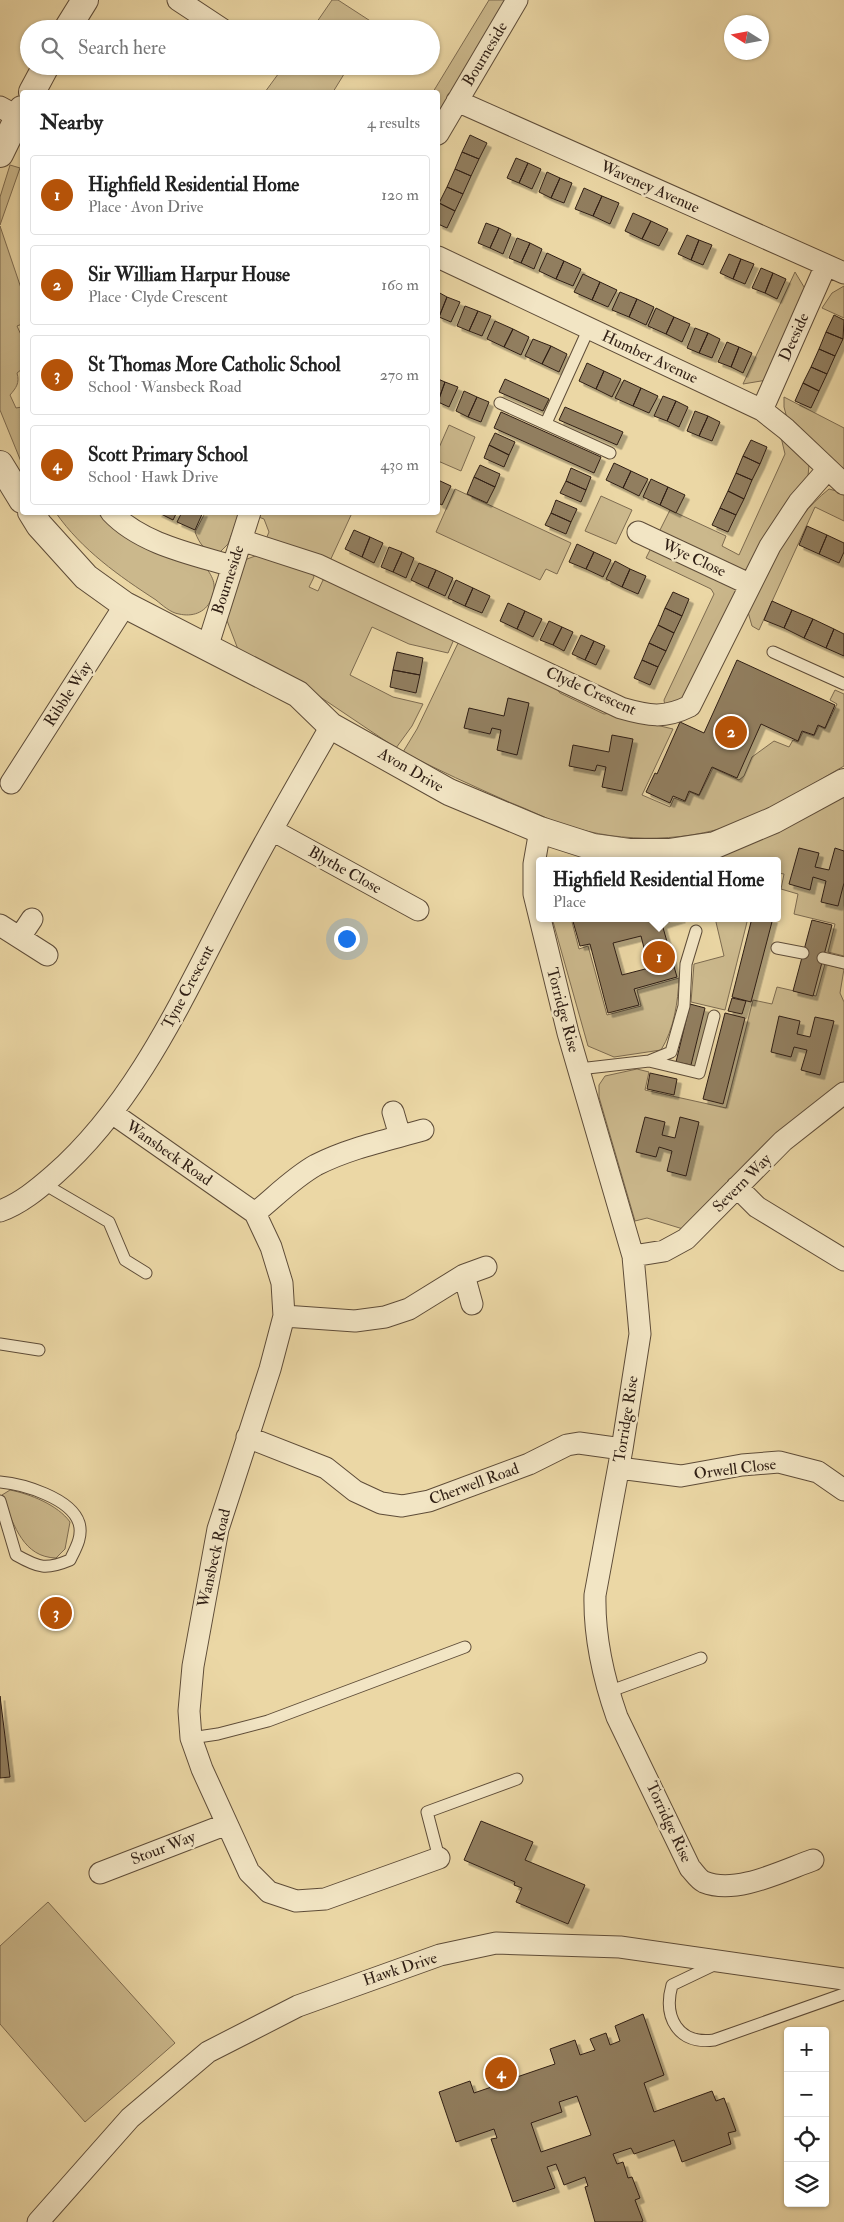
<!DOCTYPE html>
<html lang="en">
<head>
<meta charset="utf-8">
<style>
	body { margin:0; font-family:"IM FELL Double Pica",serif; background:#f2f2f2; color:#222 }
	.controls { position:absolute; right:15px; bottom:15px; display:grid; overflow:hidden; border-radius:5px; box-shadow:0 1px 4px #0004 }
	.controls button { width:45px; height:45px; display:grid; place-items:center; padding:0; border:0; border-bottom:1px solid #e0e0e0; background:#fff; color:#222; font:25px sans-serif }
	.compass { position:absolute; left:724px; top:15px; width:45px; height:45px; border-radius:50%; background:#fff; box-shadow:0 1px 4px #0004; rotate:281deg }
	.you { position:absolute; left:346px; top:938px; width:18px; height:18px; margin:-12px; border:4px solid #fff; border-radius:50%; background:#1a73e8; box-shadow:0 0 0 8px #1a73e833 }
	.badge { display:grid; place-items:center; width:32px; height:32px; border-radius:50%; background:#b45309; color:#fff; font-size:16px; font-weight:700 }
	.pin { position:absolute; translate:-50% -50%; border:2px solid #fff; box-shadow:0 1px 5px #0006 }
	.popup { position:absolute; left:536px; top:857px; width:245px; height:65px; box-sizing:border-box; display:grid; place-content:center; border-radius:5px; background:#fff; filter:drop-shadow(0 1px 4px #0005); font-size:16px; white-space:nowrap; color:#767676 }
	.popup b { font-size:19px; color:#222 }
	.popup::after { content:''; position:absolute; left:50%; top:100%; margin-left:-10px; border:10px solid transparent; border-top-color:#fff }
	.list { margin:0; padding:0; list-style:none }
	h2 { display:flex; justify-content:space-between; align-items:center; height:65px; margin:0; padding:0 20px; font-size:21px }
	h2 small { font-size:16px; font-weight:400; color:#767676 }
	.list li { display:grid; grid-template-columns:32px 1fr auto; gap:15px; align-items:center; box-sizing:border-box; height:80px; margin:0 10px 10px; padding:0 10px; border:1px solid #e0e0e0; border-radius:5px }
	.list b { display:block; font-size:19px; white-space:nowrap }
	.list p { margin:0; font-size:16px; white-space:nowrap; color:#767676 }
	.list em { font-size:16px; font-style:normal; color:#767676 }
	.icon { flex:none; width:28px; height:28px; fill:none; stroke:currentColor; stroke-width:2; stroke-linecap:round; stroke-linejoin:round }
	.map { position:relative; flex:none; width:844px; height:2222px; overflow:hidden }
	.search { position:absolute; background:#fff; box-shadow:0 1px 4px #0004; left:20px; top:20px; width:420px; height:55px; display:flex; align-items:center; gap:12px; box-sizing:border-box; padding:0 18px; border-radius:28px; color:#767676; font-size:19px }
	.panel { position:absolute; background:#fff; box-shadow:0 1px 4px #0004; left:20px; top:90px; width:420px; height:425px; border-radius:5px }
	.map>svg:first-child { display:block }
	.green { fill:#cbb88c; stroke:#7d6b50 }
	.building { fill:#917e5f; stroke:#2f1e14; fill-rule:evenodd; filter:url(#shadow) }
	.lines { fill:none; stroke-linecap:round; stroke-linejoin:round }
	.service-casing { stroke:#5e4c38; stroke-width:13 }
	.minor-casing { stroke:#5e4c38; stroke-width:23 }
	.tertiary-casing { stroke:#5e4c38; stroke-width:28 }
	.service { stroke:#f2e5c4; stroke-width:11 }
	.minor { stroke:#f2e5c4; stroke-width:21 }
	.tertiary { stroke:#f2e5c4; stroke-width:26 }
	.labels { text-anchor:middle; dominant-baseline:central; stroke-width:5; stroke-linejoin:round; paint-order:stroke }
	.street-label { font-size:16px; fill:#2f1e14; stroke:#f2e5c4 }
</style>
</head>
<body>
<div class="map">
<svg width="844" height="2222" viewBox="0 0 844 2222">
	<defs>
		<filter id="shadow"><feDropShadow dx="4.5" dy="4.5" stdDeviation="0" flood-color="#0004"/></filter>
	</defs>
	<rect width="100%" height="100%" fill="#ebd7a5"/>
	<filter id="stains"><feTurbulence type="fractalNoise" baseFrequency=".004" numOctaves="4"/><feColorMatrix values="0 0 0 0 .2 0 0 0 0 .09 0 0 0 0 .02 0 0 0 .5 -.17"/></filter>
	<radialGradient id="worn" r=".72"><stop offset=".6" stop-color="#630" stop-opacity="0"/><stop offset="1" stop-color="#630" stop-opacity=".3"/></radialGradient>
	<path class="green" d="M332,0H338L375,24L372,29H312Z
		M489,0H508L438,118V92H433Z
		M284,66H349L333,92H265Z
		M10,165L20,168L0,225V197Z
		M0,226L22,291V324L17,326L22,337V369L17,373C20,383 16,388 10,395L16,408L22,407V464L0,410Z
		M795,272L807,292L767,380L743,384Z
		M844,286V318L822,308L832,293Z
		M784,397L844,428V474L788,422L784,407Z
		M449,425L475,437L461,471L438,461V450Z
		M780,433L809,465L808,476L692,689L681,700L665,707L664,700L714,594L711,589L646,558L670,510L726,536L722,546L739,555L785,454Z
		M455,489L571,543L557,574L546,569L540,580L436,532Z
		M829,489L844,493V521L815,507L759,630L752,626L748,612C770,567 789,521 829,489Z
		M601,496L632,510L616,544L585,531Z
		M257,512L352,513L329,563L266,539L269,532L264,519L256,516Z
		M56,513H98C126,546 165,555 205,566C214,579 217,585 211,600C205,613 192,617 179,614C171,613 162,605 156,600C119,576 82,550 56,513Z
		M205,513H240L228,544L220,552C205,552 200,545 195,532Z
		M258,555L311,571L314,577L309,587L318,591L323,580L330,579L455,637L448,653L409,644L372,627L350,675L393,697L423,704L412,726L396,748L295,680L239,652L226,618L240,567L247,559Z
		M460,639L550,680L560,693L604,714L618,712L635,720L673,729L642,795L670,807L674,798L685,802L690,792L699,796L713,768L739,780L744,776L752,757L774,741L789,747L793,740L798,742L803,732L814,736L819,726L825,729L837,704L830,700L835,690L844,694V766C812,784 781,805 748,819C692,843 622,844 565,825C546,819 528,809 509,802C473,786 438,770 403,752L417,729Z
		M844,797V956L828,952L835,924L794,914L798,894L781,889L784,874L778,873V861H703L716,859Z
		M552,918H571L579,949L588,946L607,1015L641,1006L637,990L679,978C678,1002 674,1029 661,1050L614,1057L588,1046Z
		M715,918H748L725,1010L691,1002L694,964L724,956Z
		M825,964L844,969L840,993L844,1002V1082L762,1147L683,1229L647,1218L635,1221L599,1097V1085L605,1076L637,1069L649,1072L645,1090L726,1108L753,1000L772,1004L777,987L816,996Z
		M10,1490C30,1494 58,1505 70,1522L65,1549L56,1558C23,1557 15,1526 3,1500L2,1495Z
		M48,1902L175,2043L85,2122L0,2024V1946Z"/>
	<path class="building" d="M470,135L487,143L479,159L462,152Z
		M462,152L479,159L471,176L455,169Z
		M516,158L528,163L519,183L507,178Z
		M528,163L541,169L532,189L519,183Z
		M455,169L471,176L463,194L447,187Z
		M547,172L560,178L551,198L539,192Z
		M560,178L572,183L564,203L551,198Z
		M447,187L463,194L455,211L439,203Z
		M584,188L602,196L593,216L575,209Z
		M602,196L619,203L610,224L593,216Z
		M439,203L455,211L447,228L438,224Z
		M633,213L651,221L642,239L625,231Z
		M651,221L668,229L659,246L642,239Z
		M486,223L499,228L490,248L478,243Z
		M499,228L511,234L503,254L490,248Z
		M687,235L699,240L691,260L678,254Z
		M517,238L530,243L521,263L509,258Z
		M699,240L712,245L703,265L691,260Z
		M530,243L542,249L534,269L521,263Z
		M547,253L564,261L556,279L539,271Z
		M729,254L741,259L733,279L720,273Z
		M741,259L754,264L745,284L733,279Z
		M564,261L581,269L573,286L556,279Z
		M761,268L773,273L765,293L752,288Z
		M773,273L786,279L777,299L765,293Z
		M583,274L600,282L592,300L574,292Z
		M600,282L617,290L608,307L592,300Z
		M438,292L447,297L439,317L438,316Z
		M620,292L637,299L629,317L612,310Z
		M447,297L460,302L451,322L439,317Z
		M637,299L654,307L646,325L629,317Z
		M465,306L478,311L469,331L457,326Z
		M656,308L674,317L666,334L648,326Z
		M478,311L491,316L482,336L469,331Z
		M834,315L844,320L843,339L826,332Z
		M674,317L690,324L682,342L666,334Z
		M495,321L513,329L504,347L487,339Z
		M695,328L708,333L699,353L687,348Z
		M513,329L529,337L521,355L504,347Z
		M826,332L843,339L835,356L819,349Z
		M708,333L720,339L712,358L699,353Z
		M533,339L551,346L542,364L525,356Z
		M727,342L739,347L731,367L718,362Z
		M551,346L567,354L559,372L542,364Z
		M739,347L752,353L743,373L731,367Z
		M819,349L835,356L827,374L811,367Z
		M587,363L604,371L596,389L579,381Z
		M811,367L827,374L819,391L803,383Z
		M604,371L621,379L612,397L596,389Z
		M438,379L445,382L438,401Z
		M505,379L549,399L543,411L499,392Z
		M624,380L641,388L633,406L615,398Z
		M445,382L458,387L449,407L438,402Z
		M803,383L819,391L811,408L795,401Z
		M641,388L658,396L649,413L633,406Z
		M464,391L477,397L468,417L456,411Z
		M663,396L676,401L667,421L654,416Z
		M477,397L489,402L481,422L468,417Z
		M676,401L688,407L679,427L667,421Z
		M565,407L623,432L617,445L559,420Z
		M695,411L708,416L699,436L687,431Z
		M501,412L601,457L594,473L494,428Z
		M708,416L720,422L712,441L699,436Z
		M495,433L515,442L509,455L489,445Z
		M751,440L767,447L760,464L743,456Z
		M489,445L509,455L504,467L484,458Z
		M743,456L760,464L752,480L736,473Z
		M614,463L631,471L623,488L606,480Z
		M480,465L500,474L495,487L474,477Z
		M571,468L591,477L586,490L566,481Z
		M631,471L648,479L639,496L623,488Z
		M736,473L752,480L744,499L728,491Z
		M474,477L495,487L487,503L467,494Z
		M651,479L668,487L660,505L643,497Z
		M438,480L451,486L442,505L438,503Z
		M566,481L586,490L581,502L560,493Z
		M668,487L685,495L676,513L660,505Z
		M728,491L744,499L736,515L720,508Z
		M556,500L577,509L571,522L551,513Z
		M720,508L736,515L728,532L712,525Z
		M157,512H177L173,520Z
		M182,512H203L195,530L177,522Z
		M551,513L571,522L566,534L545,525Z
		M807,526L827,535L819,554L799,545Z
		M354,530L370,537L362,557L345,549Z
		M827,535L844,543V552L839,563L819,554Z
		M370,537L383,543L374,563L362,557Z
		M577,544L594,552L586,569L569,562Z
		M389,547L402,552L393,572L381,567Z
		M402,552L414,558L406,578L393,572Z
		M594,552L611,560L603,577L586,569Z
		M615,561L630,569L622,587L606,579Z
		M419,563L436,570L428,588L411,580Z
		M630,569L646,576L638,594L622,587Z
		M436,570L453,578L445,596L428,588Z
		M456,580L473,588L465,606L448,598Z
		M473,588L490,596L482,613L465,606Z
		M673,592L689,599L682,616L665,608Z
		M772,601L792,610L784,628L764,620Z
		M508,603L525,611L517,629L500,621Z
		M665,608L682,616L674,633L658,625Z
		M792,610L813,619L804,638L784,628Z
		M525,611L542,619L533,637L517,629Z
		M813,619L834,629L826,648L804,638Z
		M549,621L562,627L553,645L540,640Z
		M658,625L674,633L666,651L649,643Z
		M562,627L573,632L564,651L553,645Z
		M834,629L844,634V656L826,648Z
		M581,635L594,641L585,660L572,654Z
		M594,641L605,646L596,665L585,660Z
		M649,643L666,651L658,667L642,660Z
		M397,652L423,658L420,675L393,670Z
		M642,660L658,667L650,685L634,678Z
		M737,660L835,705L825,728L818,725L814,735L802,731L798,741L761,724L737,778L712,767L699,795L689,791L685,801L673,796L670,803L646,792L655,773L657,774L680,722L704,733Z
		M393,670L420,675L416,693L390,687Z
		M508,698L529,703L517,755L497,750L501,730L492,728L490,734L464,728L469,708L504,716Z
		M612,735L633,739L622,791L602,787L606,767L597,765L595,771L569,766L573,745L609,752Z
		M799,848L819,853L815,867L829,870L835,848L844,851V883L838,906L821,902L826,881L813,877L810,890L789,884Z
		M572,918H681L662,924L677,977L634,989L639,1005L608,1013L590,944L580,946ZM641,936L649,968L622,975L613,943Z
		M752,918H773L751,1002L732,997Z
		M812,920L832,925L813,996L793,991Z
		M732,998L746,1001L742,1014L728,1011Z
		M690,1004L705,1008L691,1065L676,1062Z
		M725,1013L745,1018L723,1104L703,1099Z
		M779,1016L800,1021L797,1034L810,1037L815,1017L834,1021L820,1075L801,1070L807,1050L794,1047L791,1057L771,1052Z
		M650,1073L677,1079L674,1095L647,1089Z
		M645,1117L665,1122L662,1135L675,1138L680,1117L699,1122L686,1176L667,1171L672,1151L659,1147L656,1157L636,1152Z
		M0,1696L10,1777L0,1778Z
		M481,1821L533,1842L525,1860L585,1885L568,1924L516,1902L522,1888L514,1885L515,1882L464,1860Z
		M643,2014L664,2075L644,2083L654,2112L712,2091L716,2101L724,2098L736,2131L728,2133L731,2144L682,2162L674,2140L634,2154L631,2148L613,2154L617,2164L623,2162L628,2178L632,2177L640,2198L635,2200L643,2221L641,2222H595L585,2187L588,2186L585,2177L564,2185L556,2164L547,2167L555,2188L513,2202L491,2139L497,2138L494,2129L456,2142L439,2092L470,2081L474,2093L503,2083L496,2067L511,2061L514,2078L555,2064L550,2049L575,2040L580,2055L595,2050L590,2039L606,2033L610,2045L620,2041L615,2026ZM577,2096L591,2135L541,2152L531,2123L562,2112L559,2102Z"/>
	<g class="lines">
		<defs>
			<path id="service" d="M500,403L610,453
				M546,423L589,328
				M773,652L844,684
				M777,948L803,953
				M823,958L844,963
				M649,1061L699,1073L714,1016
				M579,1069L649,1061L671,1052L684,1006L686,964L696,931
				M44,1184L109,1222L125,1260L146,1273
				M0,1344L39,1350
				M0,1482C23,1484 71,1498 79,1523C83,1536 76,1548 70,1560C46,1570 39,1568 16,1555L0,1501
				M608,1692L701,1658
				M191,1738L218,1734L268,1721L465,1647
				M439,1858L427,1812L517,1779
				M716,1964L672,1985C663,2017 678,2045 714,2040L844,1994"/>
			<path id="minor" d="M178,0L222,29
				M457,101L844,273
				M0,107L22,119
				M438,134L517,0
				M438,257L762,410L786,429L844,484
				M762,410L826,265
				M111,512C141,544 192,554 232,566
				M638,532L749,584
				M241,540L318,565L621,708C649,716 664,719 690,706L770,546L799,502L828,469
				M207,648L250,512
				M11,783L125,605
				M272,830L418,910
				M540,830L534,864V894L568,1033L633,1256L640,1334L622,1449L595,1595C594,1637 603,1677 617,1717L690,1868C694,1872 698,1879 704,1882C736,1895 782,1871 813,1860
				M0,925L47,955
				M20,937L32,919
				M393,1112L400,1136
				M112,1113L255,1213L271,1247L282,1283L284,1316L270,1369L218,1529L193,1666L189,1711L191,1738L202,1769L249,1872L269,1892L296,1901L325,1899L439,1858
				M737,1187L757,1207L844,1260
				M0,1211C20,1204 38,1189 54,1175C142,1098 189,983 244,881C272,828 302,777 331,726
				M255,1213C275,1197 293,1178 316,1165C349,1148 388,1140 423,1130
				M633,1256L664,1251L686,1239L783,1141L844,1093
				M464,1275L472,1304
				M284,1316L355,1321L385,1317L409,1309L464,1275L486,1267
				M247,1437L326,1468L355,1491L381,1503L402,1506L429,1501L529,1464L567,1445L579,1443L622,1449
				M619,1468L681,1476L742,1465L779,1462L818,1472L844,1490
				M100,1873L227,1824
				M38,2222L130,2118L208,2052L298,2006L440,1955L496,1943L620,1947L844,1979"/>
			<path id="tertiary" d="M67,29L85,0
				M32,92L46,66
				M0,154L22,109
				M0,464L22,500
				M31,512L39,525L86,577L125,605L298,694L331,726L449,792L540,830L593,847L629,852H669L715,845L774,820L844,782"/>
		</defs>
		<use href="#service" class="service-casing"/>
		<use href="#minor" class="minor-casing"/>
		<use href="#tertiary" class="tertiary-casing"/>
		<use href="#service" class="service"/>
		<use href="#minor" class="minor"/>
		<use href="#tertiary" class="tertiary"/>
	</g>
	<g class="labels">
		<g class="street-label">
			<text transform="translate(485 54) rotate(-59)">Bourneside</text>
			<text transform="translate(650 187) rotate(24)">Waveney Avenue</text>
			<text transform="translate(794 337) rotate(-66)">Deeside</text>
			<text transform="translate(650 357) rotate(25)">Humber Avenue</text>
			<text transform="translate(694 558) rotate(25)">Wye Close</text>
			<text transform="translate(228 580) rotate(-72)">Bourneside</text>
			<text transform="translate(591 691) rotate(24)">Clyde Crescent</text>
			<text transform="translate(68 694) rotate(-57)">Ribble Way</text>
			<text transform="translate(411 770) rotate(30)">Avon Drive</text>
			<text transform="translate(345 870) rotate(29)">Blythe Close</text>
			<text transform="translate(188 987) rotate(-62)">Tyne Crescent</text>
			<text transform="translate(563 1010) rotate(75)">Torridge Rise</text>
			<text transform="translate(169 1153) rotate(35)">Wansbeck Road</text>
			<text transform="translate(742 1183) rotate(-45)">Severn Way</text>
			<text transform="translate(626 1419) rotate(-81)">Torridge Rise</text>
			<text transform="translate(735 1469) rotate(-7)">Orwell Close</text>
			<text transform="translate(474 1484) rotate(-20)">Cherwell Road</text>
			<text transform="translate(214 1558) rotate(-77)">Wansbeck Road</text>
			<text transform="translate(669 1822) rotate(65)">Torridge Rise</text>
			<text transform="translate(163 1848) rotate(-21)">Stour Way</text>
			<text transform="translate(400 1969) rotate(-18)">Hawk Drive</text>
		</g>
	</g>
	<rect width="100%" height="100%" filter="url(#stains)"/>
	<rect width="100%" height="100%" fill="url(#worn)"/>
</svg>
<div class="controls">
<button>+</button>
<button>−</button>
<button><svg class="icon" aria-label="locate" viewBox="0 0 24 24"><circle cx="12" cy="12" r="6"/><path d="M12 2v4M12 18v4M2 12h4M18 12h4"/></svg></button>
<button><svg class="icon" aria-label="layers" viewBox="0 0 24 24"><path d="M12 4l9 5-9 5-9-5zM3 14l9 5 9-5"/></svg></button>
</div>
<svg class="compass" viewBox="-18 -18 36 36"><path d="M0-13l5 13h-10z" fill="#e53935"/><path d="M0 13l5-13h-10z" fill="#767676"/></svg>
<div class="you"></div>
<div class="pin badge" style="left:659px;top:957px">1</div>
<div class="popup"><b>Highfield Residential Home</b>Place</div>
<div class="pin badge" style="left:731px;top:732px">2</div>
<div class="pin badge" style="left:56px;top:1613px">3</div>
<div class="pin badge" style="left:501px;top:2073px">4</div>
<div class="search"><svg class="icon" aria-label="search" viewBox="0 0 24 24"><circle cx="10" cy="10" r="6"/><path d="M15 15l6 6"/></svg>Search here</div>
<section class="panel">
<h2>Nearby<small>4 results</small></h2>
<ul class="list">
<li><span class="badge">1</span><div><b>Highfield Residential Home</b><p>Place · Avon Drive</p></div><em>120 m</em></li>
<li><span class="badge">2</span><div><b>Sir William Harpur House</b><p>Place · Clyde Crescent</p></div><em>160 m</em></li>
<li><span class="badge">3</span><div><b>St Thomas More Catholic School</b><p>School · Wansbeck Road</p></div><em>270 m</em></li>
<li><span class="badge">4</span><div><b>Scott Primary School</b><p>School · Hawk Drive</p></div><em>430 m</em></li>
</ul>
</section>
</div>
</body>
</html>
